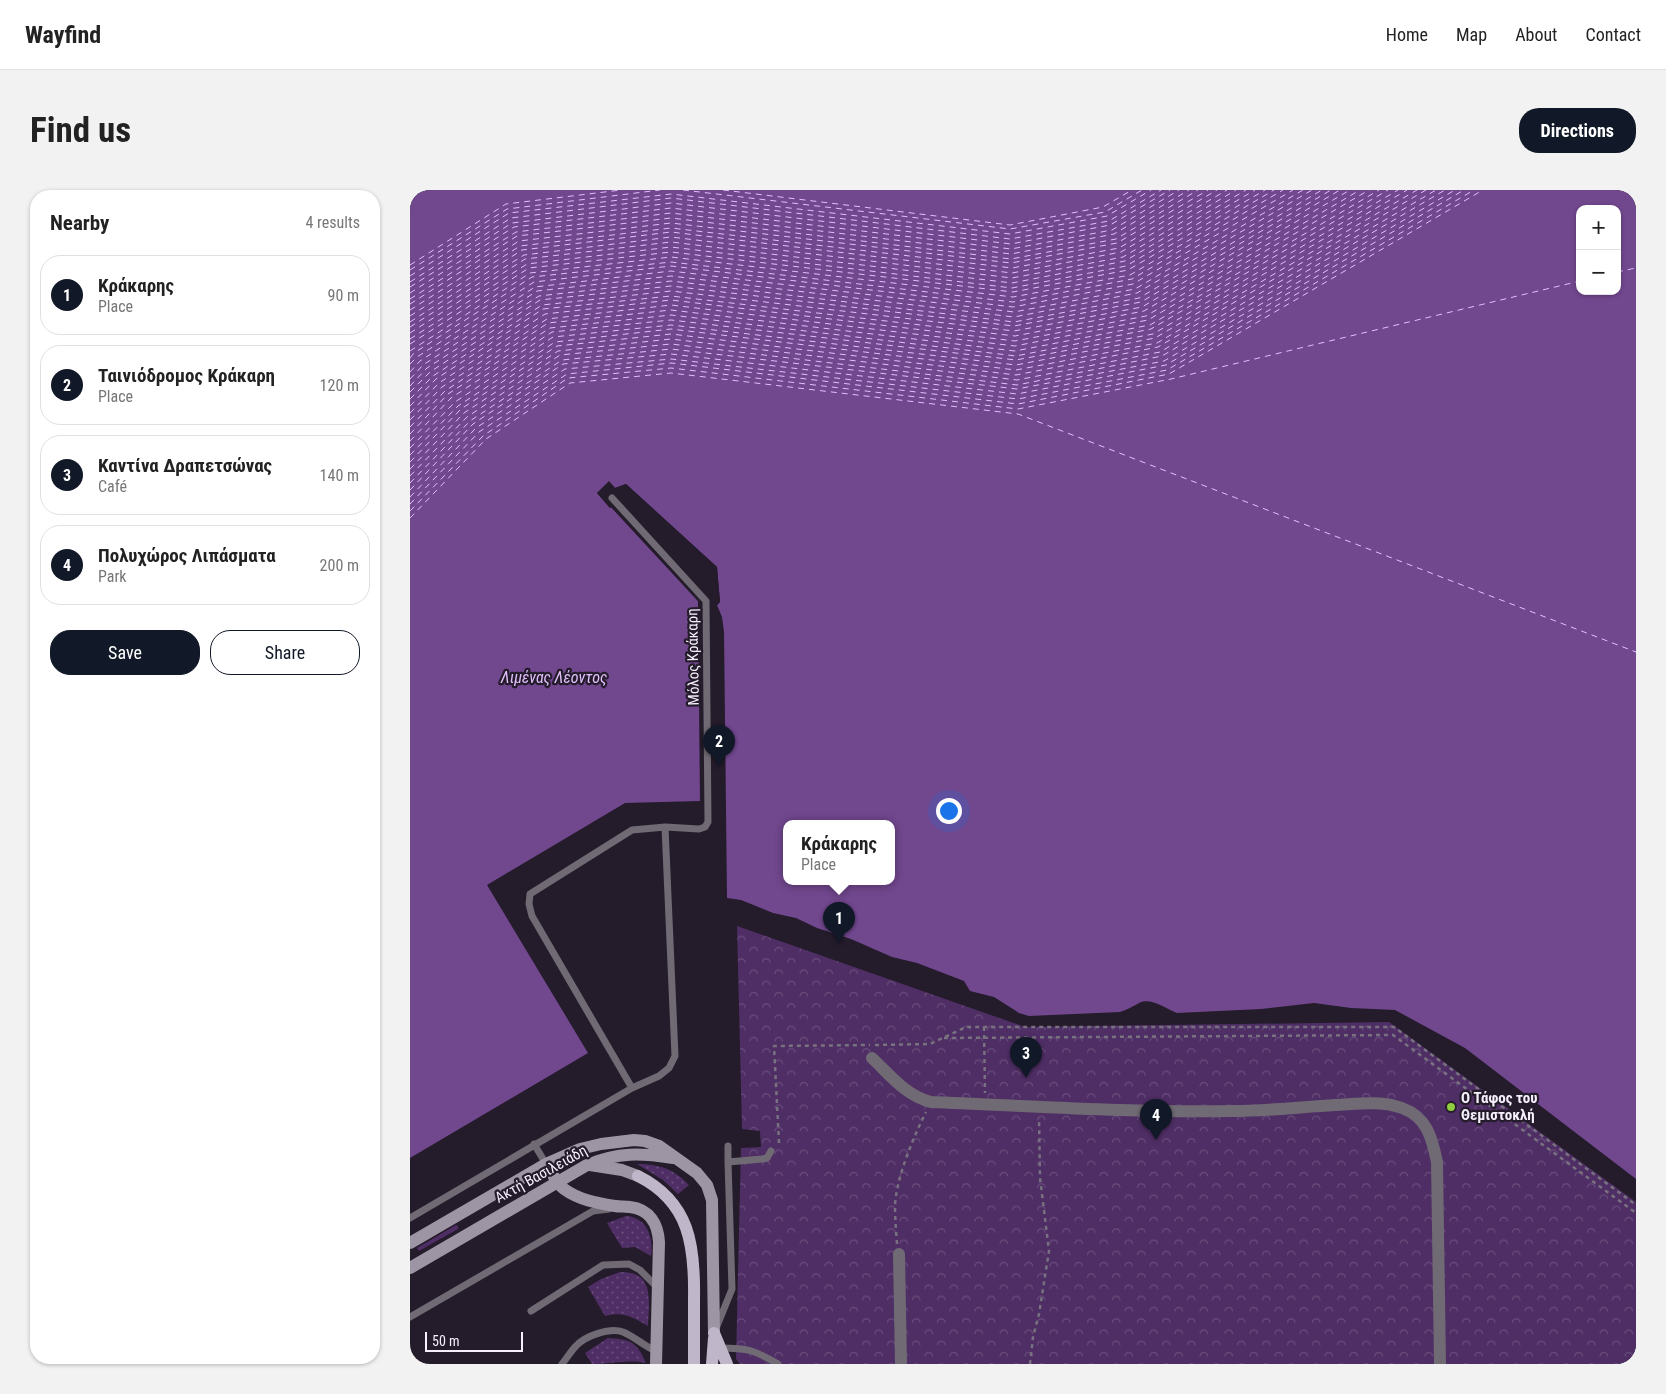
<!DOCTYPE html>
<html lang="en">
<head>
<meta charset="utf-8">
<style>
	body { margin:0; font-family:"Roboto Condensed",sans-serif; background:#f2f2f2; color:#222 }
	.controls { position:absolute; right:15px; top:15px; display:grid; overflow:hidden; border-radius:10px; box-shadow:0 1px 4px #0004 }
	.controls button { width:45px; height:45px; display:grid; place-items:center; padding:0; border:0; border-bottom:1px solid #e0e0e0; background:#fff; color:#222; font:25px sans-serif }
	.scale { position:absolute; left:15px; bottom:12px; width:98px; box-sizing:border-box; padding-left:5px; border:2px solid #f6f0fc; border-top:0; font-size:14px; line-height:18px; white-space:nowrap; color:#f6f0fc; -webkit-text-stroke:4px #241b2b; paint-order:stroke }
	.you { position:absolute; left:538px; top:620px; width:18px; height:18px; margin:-12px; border:4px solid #fff; border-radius:50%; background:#1a73e8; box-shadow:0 0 0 8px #1a73e833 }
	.badge { display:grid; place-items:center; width:32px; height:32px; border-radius:50%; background:#111827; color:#fff; font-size:16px; font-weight:700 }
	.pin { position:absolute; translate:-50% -41px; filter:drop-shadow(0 1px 2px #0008) }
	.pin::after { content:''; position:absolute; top:26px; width:18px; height:15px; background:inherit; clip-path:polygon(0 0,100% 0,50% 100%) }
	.popup { position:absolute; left:373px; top:630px; width:112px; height:65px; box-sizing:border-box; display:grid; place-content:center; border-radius:10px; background:#fff; filter:drop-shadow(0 1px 4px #0005); font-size:16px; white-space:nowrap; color:#767676 }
	.popup b { font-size:19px; color:#222 }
	.popup::after { content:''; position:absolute; left:50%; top:100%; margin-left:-10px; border:10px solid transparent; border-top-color:#fff }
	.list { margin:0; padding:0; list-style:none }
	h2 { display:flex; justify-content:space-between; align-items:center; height:65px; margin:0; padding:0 20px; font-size:21px }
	h2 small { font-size:16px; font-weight:400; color:#767676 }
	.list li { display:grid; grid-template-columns:32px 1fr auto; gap:15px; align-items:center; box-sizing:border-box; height:80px; margin:0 10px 10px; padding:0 10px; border:1px solid #e0e0e0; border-radius:20px }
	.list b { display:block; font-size:19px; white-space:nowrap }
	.list p { margin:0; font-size:16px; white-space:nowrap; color:#767676 }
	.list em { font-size:16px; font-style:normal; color:#767676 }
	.actions { display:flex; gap:10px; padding:15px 20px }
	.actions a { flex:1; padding:11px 0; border:1px solid #111827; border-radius:20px; text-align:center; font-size:18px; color:#111827 }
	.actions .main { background:#111827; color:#fff }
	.map { position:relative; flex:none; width:1226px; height:1174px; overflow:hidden; border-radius:20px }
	header { display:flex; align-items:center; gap:30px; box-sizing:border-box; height:70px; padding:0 25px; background:#fff; border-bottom:1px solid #e0e0e0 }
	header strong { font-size:24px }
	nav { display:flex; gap:28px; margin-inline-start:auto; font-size:18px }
	.intro { display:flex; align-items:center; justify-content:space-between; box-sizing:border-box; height:120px; padding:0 30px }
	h1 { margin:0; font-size:35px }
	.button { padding:12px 22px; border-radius:20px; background:#111827; color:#fff; font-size:18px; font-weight:700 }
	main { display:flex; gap:30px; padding:0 30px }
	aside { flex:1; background:#fff; border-radius:20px; box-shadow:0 1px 4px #0004 }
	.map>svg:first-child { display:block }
	.grass { fill:url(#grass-dots) }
	.park { fill:url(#park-crowns) }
	.garden { fill:#4f2e65 }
	.water { fill:#71478e; fill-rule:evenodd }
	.pier { fill:#241b2b }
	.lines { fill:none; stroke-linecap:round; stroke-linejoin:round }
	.ferry { stroke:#e1c0fc; stroke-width:1; stroke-dasharray:6 5; stroke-linecap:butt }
	.path { stroke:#78717f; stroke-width:2.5; stroke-dasharray:4 4; stroke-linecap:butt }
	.lane { stroke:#6f6a73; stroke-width:7 }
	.street { stroke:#6f6a73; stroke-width:12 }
	.secondary { stroke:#9d95a3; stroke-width:12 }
	.primary { stroke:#c0b6c9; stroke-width:12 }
	.poi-dot { fill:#91cd40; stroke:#241b2b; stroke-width:2 }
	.labels { text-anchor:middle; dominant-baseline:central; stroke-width:4.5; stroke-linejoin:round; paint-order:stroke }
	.street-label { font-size:15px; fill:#f6f0fc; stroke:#241b2b }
	.poi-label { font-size:15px; font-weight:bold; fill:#f6f0fc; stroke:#241b2b; text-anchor:start }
	.water-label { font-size:16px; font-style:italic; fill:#e1c0fc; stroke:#241b2b }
</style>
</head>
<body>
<header>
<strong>Wayfind</strong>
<nav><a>Home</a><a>Map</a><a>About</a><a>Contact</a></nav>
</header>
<div class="intro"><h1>Find us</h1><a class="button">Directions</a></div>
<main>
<aside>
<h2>Nearby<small>4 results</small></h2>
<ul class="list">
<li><span class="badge">1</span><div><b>Κράκαρης</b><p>Place</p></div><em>90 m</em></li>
<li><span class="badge">2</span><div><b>Ταινιόδρομος Κράκαρη</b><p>Place</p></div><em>120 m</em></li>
<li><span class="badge">3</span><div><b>Καντίνα Δραπετσώνας</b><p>Café</p></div><em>140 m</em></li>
<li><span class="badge">4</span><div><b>Πολυχώρος Λιπάσματα</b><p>Park</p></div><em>200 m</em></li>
</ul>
<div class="actions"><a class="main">Save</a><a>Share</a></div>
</aside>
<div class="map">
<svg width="1226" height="1174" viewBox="0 0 1226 1174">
	<defs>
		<pattern id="grass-dots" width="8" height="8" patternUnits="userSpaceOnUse" patternTransform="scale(1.25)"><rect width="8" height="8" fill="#4f2e65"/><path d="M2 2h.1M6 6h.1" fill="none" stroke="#694d7c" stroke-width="1.8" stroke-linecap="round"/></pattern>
		<pattern id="park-crowns" width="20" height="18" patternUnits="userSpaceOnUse" patternTransform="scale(1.25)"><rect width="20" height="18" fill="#4f2e65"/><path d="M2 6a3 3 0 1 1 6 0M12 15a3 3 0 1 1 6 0" fill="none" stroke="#694d7c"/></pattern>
	</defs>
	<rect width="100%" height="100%" fill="#241b2b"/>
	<path class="grass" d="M227,974C249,974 264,979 279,995L268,1004L253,990Z
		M216,1026C237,1027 244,1048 241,1066L225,1057L212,1058L197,1033Z
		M210,1082C245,1081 239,1111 238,1136C222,1127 214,1121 195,1126L178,1097L191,1089Z
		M198,1148C220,1149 227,1152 236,1173C218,1169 200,1174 182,1174L175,1163Z"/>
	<path class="park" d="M327,736L615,837L979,832L1226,1012V1174H330L326,1169L331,958L351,957L350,941L332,939Z"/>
	<path class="garden" d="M46,1035L48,1036V1039L9,1061L7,1058Z"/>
	<path class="water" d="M0,0H1226V989L1055,858L985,820L941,818L904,813L851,819L767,823C756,819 740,807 729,813C722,817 718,819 710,822L619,826L609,823L584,807L560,801L554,791L507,773L482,767L441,749L407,738L386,728L363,723L331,710L317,708L314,442L312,427L307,415L310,412L307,377L216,294L205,298L199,292L187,303L200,318L201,317L288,411L290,611L215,613L77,695L178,863L0,968ZM1170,19H1207V101H1170ZM376,634H482V692H376Z"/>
	<path class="pier" d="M199,291L205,298L216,294L307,377L310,412L307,415L305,413L308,411L304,378L215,297L204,300L199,295L190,303L200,314L203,315L290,409L288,411L201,317L200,318L187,303Z"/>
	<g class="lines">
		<path class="ferry" d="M273,0L600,39L695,22L732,0
			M313,0L600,35L693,17L722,0
			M0,75L96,14L211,0
			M0,80L97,19L250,0
			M1207,82L1226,78
			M0,86L99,23L261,4L600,44L697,26L741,0
			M0,92L101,28L261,8L600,49L699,31L751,0
			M0,97L102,33L261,13L601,54L700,35L760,0
			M0,103L104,37L261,18L601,59L702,40L769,0
			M0,109L106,42L261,23L601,64L704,44L779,0
			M0,114L107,46L261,28L601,69L706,49L788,0
			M0,120L109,51L261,33L601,73L707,53L798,0
			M0,126L110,56L261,38L602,78L709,58L807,0
			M0,132L112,60L261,42L602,83L711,62L817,0
			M0,137L114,65L261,47L602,88L713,67L826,0
			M0,143L115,69L261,52L602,93L715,71L836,0
			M0,149L117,74L261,57L602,98L716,76L845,0
			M0,154L119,78L261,62L603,102L718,80L855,0
			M0,161L120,83L261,67L603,107L720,85L864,0
			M0,168L4,163L122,87L261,72L603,112L722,89L873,0
			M0,174L7,167L124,92L261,76L603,117L723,94L883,0
			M0,182L10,171L125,97L261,81L604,122L725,99L893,0
			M0,189L13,175L127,101L261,86L604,127L727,103L902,0
			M0,196L17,178L129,106L261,91L604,132L729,108L912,0
			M0,202L20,182L130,110L261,96L604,136L731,112L921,0
			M0,209L23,186L132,115L261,101L604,141L732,117L930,0
			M0,216L26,189L133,119L261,106L605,146L734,121L940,0
			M0,223L29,193L135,124L261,110L605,151L736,126L950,0
			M0,230L32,197L137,129L261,115L605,156L738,130L959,0
			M0,237L35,201L138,133L261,120L605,161L740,135L969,0
			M0,244L38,204L140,138L261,125L606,166L741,139L978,0
			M0,251L41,208L142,142L261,130L606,170L743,144L988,0
			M0,258L45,212L143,147L261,135L606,175L745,148L997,0
			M0,265L48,216L145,152L261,139L606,180L747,153L1007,0
			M0,272L51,219L147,156L261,144L606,185L748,157L1016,0
			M0,279L54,223L148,161L261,149L607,190L750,162L1026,0
			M0,286L57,227L150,165L261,154L607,195L752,166L1035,0
			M0,293L60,231L152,170L261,159L607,199L754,171L1045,0
			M0,300L63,234L153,174L261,164L607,204L756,175L1054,0
			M0,307L66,238L155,179L261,169L608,209L757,180L1064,0
			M0,314L69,242L157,184L261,173L608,214L759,184L1073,0
			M0,321L73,246L158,188L261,178L608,219L761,189L1170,91
			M0,328L76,249L160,193L261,183L608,224L1226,462"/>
		<path class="path" d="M574,837L575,903
			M534,848L983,845L1226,1023
			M465,855L520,854L556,837H984L1226,1015
			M369,953L364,856L460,855
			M487,1054C486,1041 485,1028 485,1015C487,986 503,948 516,922
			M620,1174L623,1147L629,1124L639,1061L630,988L629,928"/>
		<path class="lane" d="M202,308L296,411L298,632L295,637L289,639L255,637L222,640L120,704L119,714L122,726L222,898
			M124,954L136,974
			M318,956V972
			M0,1028L222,898L249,886L259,878L265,866L255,637
			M121,1121L193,1075L219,1074L230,1080L247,1097
			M0,1127L183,1021L199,1019
			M307,1136L322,1099L318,972L352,969L357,968L361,961
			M310,1158C338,1158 344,1160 368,1174
			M152,1174C157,1168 161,1161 166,1156C175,1146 200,1137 213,1142C225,1147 234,1156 246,1161"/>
		<path class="street" d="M462,868C480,885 496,906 521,912C621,916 722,923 823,921C857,921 891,917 925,915C947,914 971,910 992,918C1017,927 1022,948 1027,972L1030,1174
			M489,1064L491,1174"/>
		<path class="secondary" d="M136,974C142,982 146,993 154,999C169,1010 187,1013 205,1016C210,1017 215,1016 220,1017C240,1019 248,1035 249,1052L246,1174
			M180,975L212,980L228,986
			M0,1053L136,974L170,959L191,954L224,950L235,951L249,956L287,983L297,995L302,1010L304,1143
			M0,1078L177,975C209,962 230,963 263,968"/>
		<path class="primary" d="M228,986C280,1012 285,1056 284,1109C284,1131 284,1152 284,1174
			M304,1143L317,1174
			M302,1174L304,1148"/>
	</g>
	<circle class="poi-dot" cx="1041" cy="917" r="5"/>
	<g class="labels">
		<g class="street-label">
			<text transform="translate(283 467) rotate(-91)">Μόλος Κράκαρη</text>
			<text transform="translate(131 984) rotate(-29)">Ακτή Βασιλειάδη</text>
		</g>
		<g class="poi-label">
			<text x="1051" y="908">Ο Τάφος του<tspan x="1051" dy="17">Θεμιστοκλή</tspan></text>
		</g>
		<g class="water-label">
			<text x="144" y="487">Λιμένας Λέοντος</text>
		</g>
	</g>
</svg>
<div class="controls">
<button>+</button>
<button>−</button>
</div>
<div class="scale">50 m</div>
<div class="you"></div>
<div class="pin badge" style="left:429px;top:753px">1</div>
<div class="popup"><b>Κράκαρης</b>Place</div>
<div class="pin badge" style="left:309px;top:576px">2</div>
<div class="pin badge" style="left:616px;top:888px">3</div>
<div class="pin badge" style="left:746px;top:950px">4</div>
</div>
</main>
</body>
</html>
